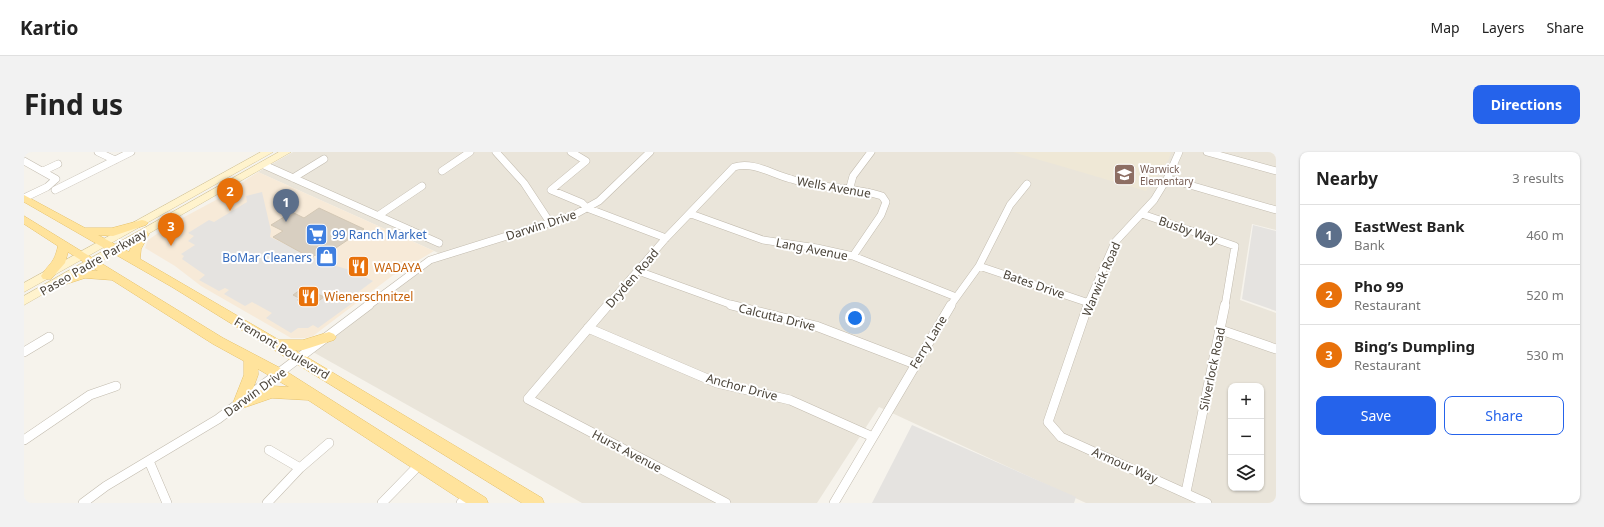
<!DOCTYPE html>
<html lang="en">
<head>
<meta charset="utf-8">
<style>
	body { margin:0; font-family:"Noto Sans",sans-serif; background:#f2f2f2; color:#222 }
	.controls { position:absolute; right:12px; bottom:12px; display:grid; overflow:hidden; border-radius:8px; box-shadow:0 1px 3px #0004 }
	.controls button { width:36px; height:36px; display:grid; place-items:center; padding:0; border:0; border-bottom:1px solid #e0e0e0; background:#fff; color:#222; font:20px sans-serif }
	.you { position:absolute; left:831px; top:166px; width:14px; height:14px; margin:-10px; border:3px solid #fff; border-radius:50%; background:#1a73e8; box-shadow:0 0 0 6px #1a73e833 }
	.badge { display:grid; place-items:center; width:26px; height:26px; border-radius:50%; background:#2563eb; color:#fff; font-size:13px; font-weight:700 }
	.pin { position:absolute; translate:-50% -33px; filter:drop-shadow(0 1px 2px #0008) }
	.pin::after { content:''; position:absolute; top:21px; width:14px; height:12px; background:inherit; clip-path:polygon(0 0,100% 0,50% 100%) }
	.list { margin:0; padding:0; list-style:none }
	h2 { display:flex; justify-content:space-between; align-items:center; height:52px; margin:0; padding:0 16px; font-size:17px }
	h2 small { font-size:13px; font-weight:400; color:#767676 }
	.list li { display:grid; grid-template-columns:26px 1fr auto; gap:12px; align-items:center; box-sizing:border-box; height:60px; padding:0 16px; border-top:1px solid #e0e0e0 }
	.list b { display:block; font-size:15px; white-space:nowrap }
	.list p { margin:0; font-size:13px; white-space:nowrap; color:#767676 }
	.list em { font-size:13px; font-style:normal; color:#767676 }
	.actions { display:flex; gap:8px; padding:12px 16px }
	.actions a { flex:1; padding:9px 0; border:1px solid #2563eb; border-radius:8px; text-align:center; font-size:14px; color:#2563eb }
	.actions .main { background:#2563eb; color:#fff }
	.icon { flex:none; width:22px; height:22px; fill:none; stroke:currentColor; stroke-width:2; stroke-linecap:round; stroke-linejoin:round }
	.map { position:relative; flex:none; width:1252px; height:351px; overflow:hidden; border-radius:8px }
	header { display:flex; align-items:center; gap:24px; box-sizing:border-box; height:56px; padding:0 20px; background:#fff; border-bottom:1px solid #e0e0e0 }
	header strong { font-size:19px }
	nav { display:flex; gap:22px; margin-inline-start:auto; font-size:14px }
	.intro { display:flex; align-items:center; justify-content:space-between; box-sizing:border-box; height:96px; padding:0 24px }
	h1 { margin:0; font-size:28px }
	.button { padding:10px 18px; border-radius:8px; background:#2563eb; color:#fff; font-size:14px; font-weight:700 }
	main { display:flex; gap:24px; padding:0 24px }
	aside { flex:1; background:#fff; border-radius:8px; box-shadow:0 1px 3px #0004 }
	.map>svg:first-child { display:block }
	.residential { fill:#eae5da; fill-rule:evenodd }
	.commercial { fill:#f7ead8 }
	.education { fill:#efe8d6 }
	.parking { fill:#e5e3e0 }
	.building { fill:#d8cfc1; stroke:#d3c7b4 }
	.lines { fill:none; stroke-linecap:round; stroke-linejoin:round }
	.minor-far1-casing { stroke:#c2bbae; stroke-width:8 }
	.minor-casing { stroke:#c2bbae; stroke-width:10 }
	.secondary-casing { stroke:#d6c79b; stroke-width:1 }
	.primary-casing { stroke:#e6c16a; stroke-width:1 }
	.minor-far1 { stroke:#fff; stroke-width:7 }
	.minor { stroke:#fff; stroke-width:9 }
	.secondary { fill:#fff3cd; fill-rule:evenodd }
	.primary { fill:#ffe39c; fill-rule:evenodd }
	.labels { text-anchor:middle; dominant-baseline:central; stroke-width:4; stroke-linejoin:round; paint-order:stroke }
	.far-education-label { font-size:10px; fill:#785e54; stroke:#fff; text-anchor:start }
	.street-label { font-size:12px; fill:#4b4439; stroke:#fff }
	.shop-label { font-size:12px; fill:#366cbe; stroke:#fff; text-anchor:start }
	.food-label { font-size:12px; fill:#c56008; stroke:#fff; text-anchor:start }
</style>
</head>
<body>
<header>
<strong>Kartio</strong>
<nav><a>Map</a><a>Layers</a><a>Share</a></nav>
</header>
<div class="intro"><h1>Find us</h1><a class="button">Directions</a></div>
<main>
<div class="map">
<svg width="1252" height="351" viewBox="0 0 1252 351">
	<rect width="100%" height="100%" fill="#f6f3ec"/>
	<path class="residential" d="M269,0H1252V78L1228,72L1216,148L1252,161V351H1062L855,255L793,351H558L289,200L419,103L234,20ZM1207,234H1237V336H1207Z"/>
	<path class="commercial" d="M234,20L410,99L368,124L289,184L282,186H267L177,134L151,114L121,96L124,88L149,71L192,48Z"/>
	<path class="education" d="M989,0H1147L1145,7L1122,39Z"/>
	<path class="parking" d="M238,40L247,79L246,85L302,111L326,118L349,129L329,144L334,147L294,176L289,173L284,176H274L267,181L242,166L248,161L228,150L221,154L200,142L205,138L201,136L195,139L175,128L181,123L158,107L160,104L157,102L171,93L164,89L170,84L164,81L185,68L190,70L223,50L222,44Z
		M1229,73L1252,79V159L1218,147Z
		M888,273L1052,345L1050,351H848Z"/>
	<path class="building" d="M295,56L340,77L297,106L291,103L287,106L249,85L259,79L247,73L268,60L280,66Z
		M280,135L300,145L289,153L273,148L275,146L269,143Z"/>
	<g class="lines">
		<defs>
			<path id="minor-far1" d="M74,0L91,8
				M472,0L500,31L527,72
				M547,0L562,9L527,38L558,51L563,56L642,86
				M1183,0L1252,19
				M0,9L32,27L23,35L0,46
				M240,13L415,91
				M19,19L34,12
				M418,19L446,0
				M269,26L300,7
				M1145,27L1252,58
				M826,35L829,24L847,0
				M31,38L107,0
				M667,62L739,88L793,96L829,104L932,145
				M1118,62L1211,94L1201,154
				M355,63L398,34
				M955,114L1065,151
				M614,119L711,154
				M344,154L406,108L550,63L575,49L626,0
				M583,154L642,86L710,15C729,9 748,22 767,27C797,37 828,34 858,44L862,50L857,63L829,104
				M926,154L955,114L986,53L1003,32
				M1063,154L1091,90L1130,48L1144,25L1155,0"/>
			<path id="minor" d="M584,153L504,247L702,351
				M707,153L792,174L891,212
				M1064,153L1024,270L1037,285L1183,351
				M564,176L693,231L766,248L849,285
				M1197,178L1252,197
				M0,200L25,185
				M0,288L66,243L92,234
				M245,298L276,316
				M125,309L143,351
				M1162,340L1201,153
				M59,351L82,334L194,267L345,153
				M243,351L276,316L305,291
				M358,351L395,313
				M437,351L444,344
				M810,351L927,153"/>
			<path id="secondary" d="M237,0H249L0,140V131Z
				M255,0H267L0,153V144Z"/>
			<path id="primary" d="M0,43L61,76H88L118,68L122,69L124,71L122,73L89,84L74,83L105,100L115,79H123L125,82L117,97L116,107L255,188H279L305,180L310,182L312,185L310,188L279,198H271L518,346L520,351H498L148,135L0,50Z
				M0,64L199,186L260,218L462,346L464,351H442L284,248L248,246L216,257L211,255L209,251L220,223V209L189,192L88,128L61,126L33,135L29,134L27,131L29,128L60,118L74,119L44,100L41,111L27,127H19L17,124C26,110 30,112 34,94L0,72ZM234,217L265,235L248,234L227,242L234,223Z"/>
		</defs>
		<use href="#minor-far1" class="minor-far1-casing"/>
		<use href="#minor" class="minor-casing"/>
		<use href="#secondary" class="secondary-casing"/>
		<use href="#primary" class="primary-casing"/>
		<use href="#minor-far1" class="minor-far1"/>
		<use href="#minor" class="minor"/>
		<use href="#secondary" class="secondary"/>
		<use href="#primary" class="primary"/>
	</g>
	<defs>
		<symbol id="school-square" viewBox="-11 -11 22 22"><rect x="-9" y="-9" width="18" height="18" rx="4" fill="#8d6e63" stroke="#fff"/><path d="M0-5L7-2L0 1L-7-2ZM-4 1L0 2.5L4 1V4Q0 6-4 4Z" fill="#fff"/></symbol>
		<symbol id="supermarket-square" viewBox="-11 -11 22 22"><rect x="-9" y="-9" width="18" height="18" rx="4" fill="#3f7fe0" stroke="#fff"/><path d="M-6-5.5h2.5l.6 2H6L4.5 2H-2.5L-4.4-4H-6ZM-1.5 3.2a1.3 1.3 0 1 0 .1 0ZM3 3.2a1.3 1.3 0 1 0 .1 0Z" fill="#fff"/></symbol>
		<symbol id="shop-square" viewBox="-11 -11 22 22"><rect x="-9" y="-9" width="18" height="18" rx="4" fill="#3f7fe0" stroke="#fff"/><path d="M-5-2.5h2.3a2.7 3.5 0 0 1 5.4 0H5L5.5 6h-11ZM-1.5-2.5h3a1.5 2.3 0 0 0-3 0Z" fill="#fff"/></symbol>
		<symbol id="restaurant-square" viewBox="-11 -11 22 22"><rect x="-9" y="-9" width="18" height="18" rx="4" fill="#e8710a" stroke="#fff"/><path d="M-5-6h1v4h1v-4h1v4h1v-4h1v5L-1.5 .5V6h-2V.5L-5-1ZM5-6V6H3V1.5H1.5Q1.5-4 5-6Z" fill="#fff"/></symbol>
	</defs>
	<g fill-rule="evenodd">
		<use href="#school-square" x="1088" y="10" width="25" height="25"/>
		<use href="#supermarket-square" x="280" y="70" width="25" height="25"/>
		<use href="#shop-square" x="290" y="92" width="25" height="25"/>
		<use href="#restaurant-square" x="322" y="102" width="25" height="25"/>
		<use href="#restaurant-square" x="272" y="132" width="25" height="25"/>
	</g>
	<g class="labels">
		<g class="far-education-label">
			<text x="1116" y="17">Warwick<tspan x="1116" dy="12">Elementary</tspan></text>
		</g>
		<g class="street-label">
			<text transform="translate(810 35) rotate(10)">Wells Avenue</text>
			<text transform="translate(517 73) rotate(-18)">Darwin Drive</text>
			<text transform="translate(1164 78) rotate(19)">Busby Way</text>
			<text transform="translate(788 97) rotate(11)">Lang Avenue</text>
			<text transform="translate(69 110) rotate(-30)">Paseo Padre Parkway</text>
			<text transform="translate(608 126) rotate(-49)">Dryden Road</text>
			<text transform="translate(1077 127) rotate(-67)">Warwick Road</text>
			<text transform="translate(1010 132) rotate(19)">Bates Drive</text>
			<text transform="translate(753 165) rotate(14)">Calcutta Drive</text>
			<text transform="translate(904 190) rotate(-59)">Ferry Lane</text>
			<text transform="translate(258 196) rotate(31)">Fremont Boulevard</text>
			<text transform="translate(1188 217) rotate(-78)">Silverlock Road</text>
			<text transform="translate(718 235) rotate(15)">Anchor Drive</text>
			<text transform="translate(231 240) rotate(-36)">Darwin Drive</text>
			<text transform="translate(603 299) rotate(28)">Hurst Avenue</text>
			<text transform="translate(1101 313) rotate(24)">Armour Way</text>
		</g>
		<g class="shop-label">
			<text x="308" y="82">99 Ranch Market</text>
			<text x="288" y="105" text-anchor="end">BoMar Cleaners</text>
		</g>
		<g class="food-label">
			<text x="350" y="115">WADAYA</text>
			<text x="300" y="144">Wienerschnitzel</text>
		</g>
	</g>
</svg>
<div class="controls">
<button>+</button>
<button>−</button>
<button><svg class="icon" aria-label="layers" viewBox="0 0 24 24"><path d="M12 4l9 5-9 5-9-5zM3 14l9 5 9-5"/></svg></button>
</div>
<div class="you"></div>
<div class="pin badge" style="left:262px;top:70px;background:#5c6f8a">1</div>
<div class="pin badge" style="left:206px;top:59px;background:#e8710a">2</div>
<div class="pin badge" style="left:147px;top:94px;background:#e8710a">3</div>
</div>
<aside>
<h2>Nearby<small>3 results</small></h2>
<ul class="list">
<li><span class="badge" style="background:#5c6f8a">1</span><div><b>EastWest Bank</b><p>Bank</p></div><em>460 m</em></li>
<li><span class="badge" style="background:#e8710a">2</span><div><b>Pho 99</b><p>Restaurant</p></div><em>520 m</em></li>
<li><span class="badge" style="background:#e8710a">3</span><div><b>Bing’s Dumpling</b><p>Restaurant</p></div><em>530 m</em></li>
</ul>
<div class="actions"><a class="main">Save</a><a>Share</a></div>
</aside>
</main>
</body>
</html>
